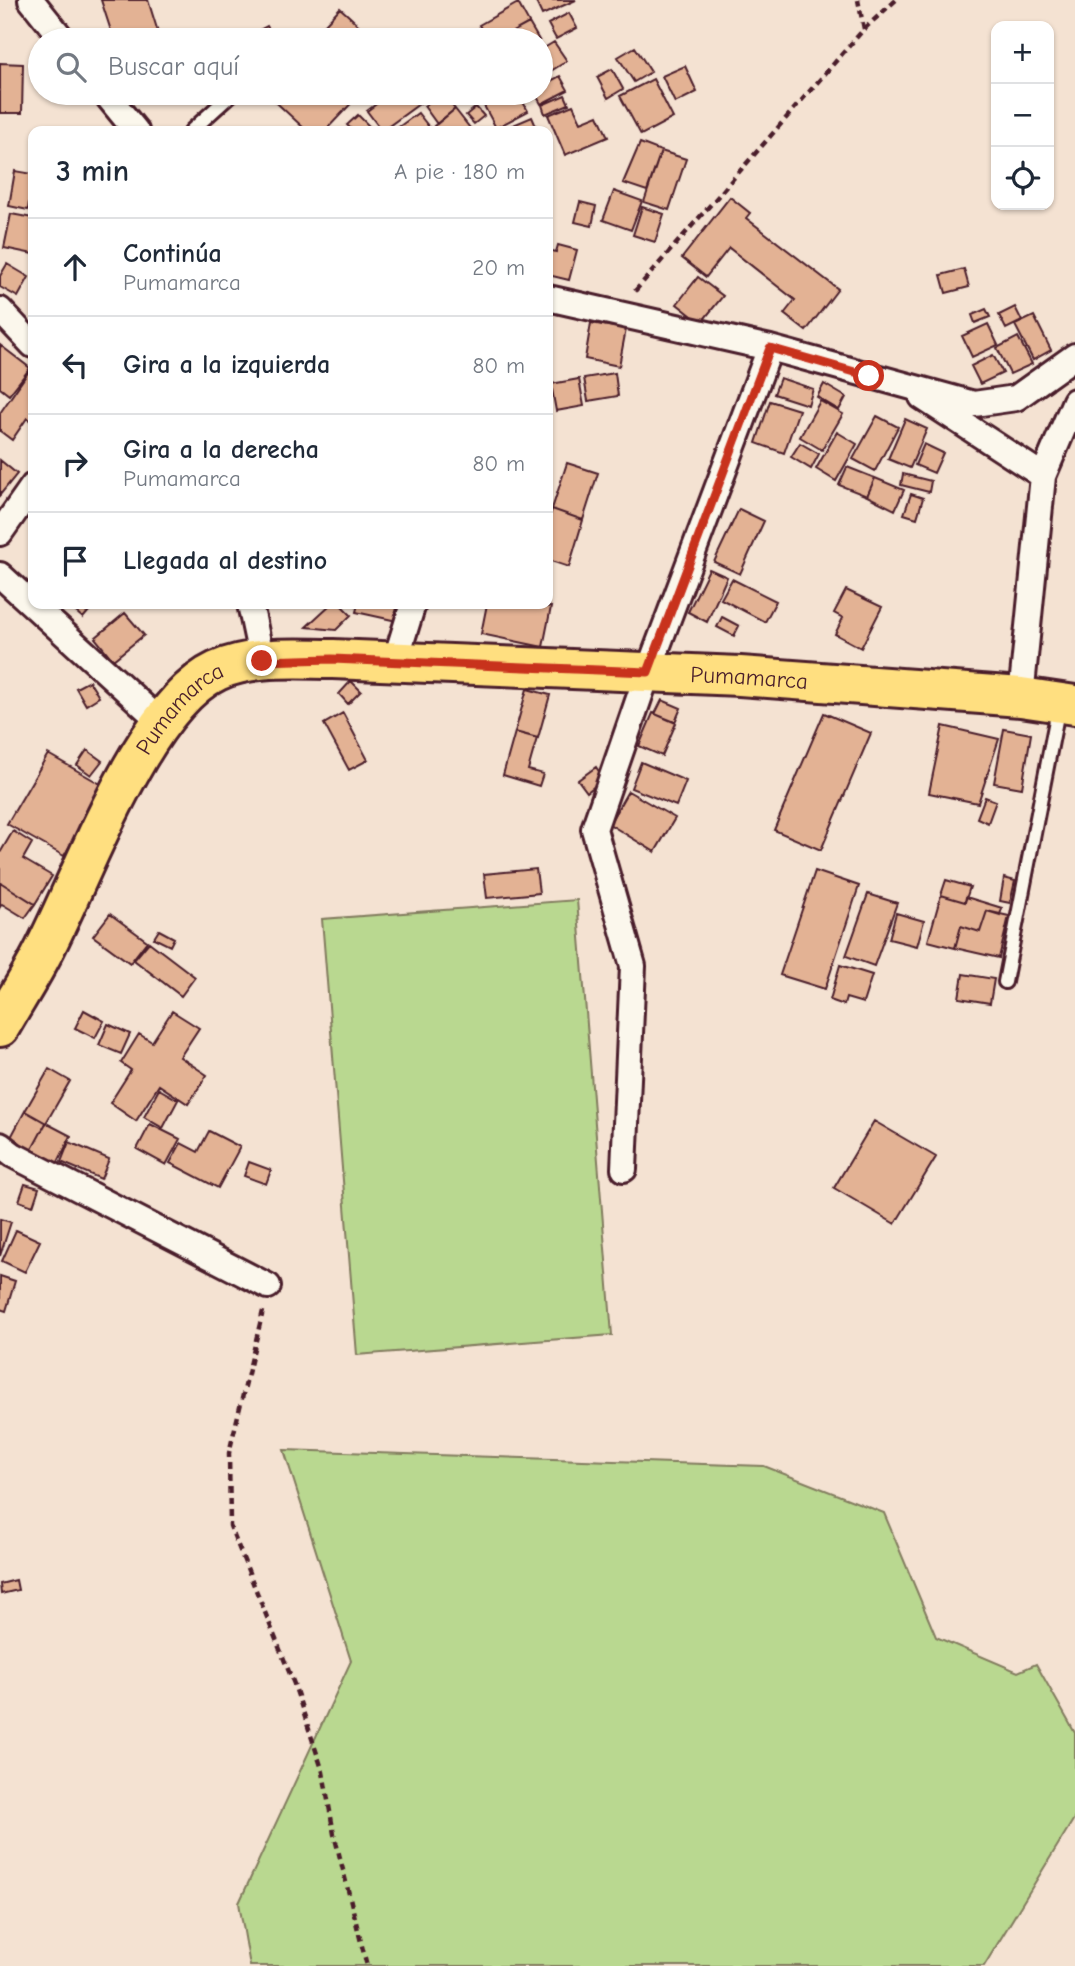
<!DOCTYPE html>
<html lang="es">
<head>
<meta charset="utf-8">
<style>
	body { margin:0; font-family:"Comic Neue",sans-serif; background:#f2f2f3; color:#1f2937 }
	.controls { position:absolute; right:21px; top:21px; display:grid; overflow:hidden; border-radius:14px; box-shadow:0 2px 5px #0004 }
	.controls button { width:63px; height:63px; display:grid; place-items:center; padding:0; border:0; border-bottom:2px solid #e0e1e3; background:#fff; color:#1f2937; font:35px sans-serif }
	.stop { position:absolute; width:21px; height:21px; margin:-16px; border:5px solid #c8321e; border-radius:50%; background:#fff }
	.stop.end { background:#c8321e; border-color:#fff; box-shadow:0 2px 7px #0008 }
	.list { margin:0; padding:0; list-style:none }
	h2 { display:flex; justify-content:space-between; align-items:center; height:91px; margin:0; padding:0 28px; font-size:30px }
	h2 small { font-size:23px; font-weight:400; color:#747a83 }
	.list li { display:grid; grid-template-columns:46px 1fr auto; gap:21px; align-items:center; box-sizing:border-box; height:98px; padding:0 28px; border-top:2px solid #e0e1e3 }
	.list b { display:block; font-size:26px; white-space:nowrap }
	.list p { margin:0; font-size:23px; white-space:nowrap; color:#747a83 }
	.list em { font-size:23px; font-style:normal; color:#747a83 }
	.icon { flex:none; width:38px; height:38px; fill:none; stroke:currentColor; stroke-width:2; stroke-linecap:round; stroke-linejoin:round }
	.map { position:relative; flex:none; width:1075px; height:1966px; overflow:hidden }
	.search { position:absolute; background:#fff; box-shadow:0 2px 5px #0004; left:28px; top:28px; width:525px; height:77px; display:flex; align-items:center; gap:18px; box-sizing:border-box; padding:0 24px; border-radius:38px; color:#747a83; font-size:26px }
	.panel { position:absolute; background:#fff; box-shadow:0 2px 5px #0004; left:28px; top:126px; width:525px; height:483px; border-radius:14px }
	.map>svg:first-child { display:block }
	.green { fill:#b9d890; stroke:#827c5e; stroke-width:2 }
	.building { fill:#e3b294; stroke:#4a1f2b; stroke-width:2 }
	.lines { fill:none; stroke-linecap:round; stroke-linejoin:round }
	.service-casing { stroke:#4a1f2b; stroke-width:18 }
	.minor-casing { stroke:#4a1f2b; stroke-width:30 }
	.primary-casing { stroke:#4a1f2b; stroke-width:44 }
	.path { stroke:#4a1f2b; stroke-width:4.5; stroke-dasharray:7 5; stroke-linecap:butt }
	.service { stroke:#fbf7ec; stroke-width:12 }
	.minor { stroke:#fbf7ec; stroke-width:24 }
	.primary { stroke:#ffdf80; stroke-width:38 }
	.route { stroke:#c8321e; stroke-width:9 }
	.labels { text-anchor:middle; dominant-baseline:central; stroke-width:6; stroke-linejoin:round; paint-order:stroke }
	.street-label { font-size:23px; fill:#4a1f2b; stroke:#fbf7ec }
</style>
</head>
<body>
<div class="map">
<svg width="1075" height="1966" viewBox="0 0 1075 1966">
	<rect width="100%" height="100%" fill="#f4e2d2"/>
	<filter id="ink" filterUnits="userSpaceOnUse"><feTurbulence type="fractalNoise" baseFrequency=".0143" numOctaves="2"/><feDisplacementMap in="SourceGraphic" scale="14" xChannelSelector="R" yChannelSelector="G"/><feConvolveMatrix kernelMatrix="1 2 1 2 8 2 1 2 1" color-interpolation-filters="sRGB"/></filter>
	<g filter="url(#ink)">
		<path class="green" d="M577,900L612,1335L357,1355L322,919Z
			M284,1450L764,1466L884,1513L936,1637L1018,1672L1036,1664L1075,1733V1817L984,1966H250L239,1903L351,1661Z"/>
		<path class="building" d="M101,0H148L158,32L134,40H114Z
			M535,0H576L542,15Z
			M518,3L529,23L498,40H488L479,25Z
			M340,8L350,17L374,40H310Z
			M569,13L577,28L556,39L548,24Z
			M529,23L539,40H498Z
			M267,26L273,37L250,40L248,36Z
			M554,42L567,61L541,77V50Z
			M635,47L651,72L634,82L618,57Z
			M0,63L23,64L22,113H0Z
			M685,66L697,92L675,103L662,76Z
			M612,69L623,89L608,98L597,77Z
			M560,76L568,90L541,104L535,93H541V86Z
			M653,79L673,118L641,135L620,96Z
			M266,93H361L325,131H307Z
			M391,93H434L382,131L367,111Z
			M442,93L455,109L437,124L424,106Z
			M504,93H518L528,111L496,128L483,104Z
			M565,95L569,104L545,114L542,105Z
			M573,105L581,122L598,115L608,137L565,155L548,115Z
			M476,107L484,116L474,124L466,115Z
			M455,109L470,128L473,131H438L434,126Z
			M418,113L432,131H393L400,126Z
			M358,115L372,129L369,131H353L347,125Z
			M532,117L538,131H514L511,126Z
			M640,143L661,151L647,191L623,183Z
			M661,151L686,159L669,210L644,202Z
			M15,171L33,174L28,210L9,206Z
			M614,191L642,201L631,230L603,220Z
			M730,197L750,213L746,218L838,289L806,331L784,314L795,300L729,248L706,277L682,258Z
			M580,202L596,206L592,226L575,222Z
			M642,207L664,214L655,242L633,235Z
			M11,214L33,218V254L4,248Z
			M558,245L577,250L569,280L548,275V250L556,252Z
			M7,264L29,277L18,297L0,287V276Z
			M964,269L969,287L946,293L941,275Z
			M698,277L723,296L701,323L677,304Z
			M1015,307L1022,321L1006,329L999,315Z
			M986,309L990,317L975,323L972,315Z
			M1034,316L1051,350L1033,360L1015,325Z
			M591,323L626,329L619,366L585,359Z
			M988,324L998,345L972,357L962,336Z
			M1018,337L1032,364L1010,374L997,348Z
			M0,345L30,368L9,395L0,388Z
			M993,355L1003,373L980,384L971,366Z
			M29,371L33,374V423L27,418L12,440L0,431V413Z
			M615,373L618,396L588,401L584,378Z
			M780,378L813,389L808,405L774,394Z
			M579,379L584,406L556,411L551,384Z
			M824,384L846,397L839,410L817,397Z
			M770,401L799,410L784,453L756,443Z
			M820,401L843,414L822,450L800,437Z
			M877,416L898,427L875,471L853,459Z
			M905,419L927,429L910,468L888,459Z
			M837,432L857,444L836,481L816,469Z
			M800,443L819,454L811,469L791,457Z
			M924,444L943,453L934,473L915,465Z
			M0,460L17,474L0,495Z
			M567,463L598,473L583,520L552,509Z
			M847,467L875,478L867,496L839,485Z
			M903,474L931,481L929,492L901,485Z
			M875,478L904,490L895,510L867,496Z
			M911,494L923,498L917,518L904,514Z
			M552,509L583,520L569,567L548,560V522Z
			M739,509L764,521L740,574L714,562Z
			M709,569L727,577L707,622L688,612Z
			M732,579L776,601L765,622L721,599Z
			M846,590L882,607L861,648L835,634L843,618L834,613Z
			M71,604H95L83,618L69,606Z
			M331,604H340L351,615L336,630L306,627Z
			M358,604H410L406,623L356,612Z
			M487,604L551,607L543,647L481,634Z
			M125,613L144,635L113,660L95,638Z
			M722,617L739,626L734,636L717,627Z
			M89,681L99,697L86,705L76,688Z
			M351,681L361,691L348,704L339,694Z
			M527,689L550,695L538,738L515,732Z
			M662,700L681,708L675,722L655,714Z
			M343,713L368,760L349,770L324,724Z
			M653,713L676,723L662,756L639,746Z
			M824,713L871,733L821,850L774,830Z
			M943,726L999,739L978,803L929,793Z
			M1004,729L1031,734L1022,788L994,783Z
			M515,732L537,738L528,770L543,774L539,786L503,775Z
			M87,750L102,761L91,775L77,765Z
			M48,754L104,786L64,856L7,824Z
			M641,762L686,781L676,806L631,788Z
			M596,767L604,779L587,792L578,780Z
			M628,791L675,818L655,852L609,824Z
			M985,797L996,801L988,823L977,818Z
			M13,831L32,843L23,859L52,876L35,904L0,882V853Z
			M536,869L539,893L487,898L484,874Z
			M815,871L859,886L825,989L780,975Z
			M1004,878L1015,881L1010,903L1000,901Z
			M946,880L970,887L965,902L941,895Z
			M0,882L35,904L25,918L2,904L0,907Z
			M868,894L897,903L874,966L846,956Z
			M941,895L965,902L966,897L1002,908L1000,915L987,911L980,932L961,926L955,948L928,941Z
			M987,911L1009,916L999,958L955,948L961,926L980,932Z
			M896,913L924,921L917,946L889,939Z
			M110,914L147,941L130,963L93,936Z
			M159,930L174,938L170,946L154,938Z
			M149,942L195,977L181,996L134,960Z
			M840,965L872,975L863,1003L846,998L844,1005L830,1000Z
			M963,974L994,979L990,1003L959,998Z
			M84,1010L104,1021L95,1038L75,1028Z
			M172,1011L199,1028L180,1057L207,1075L188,1104L159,1085L136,1121L110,1103L131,1070L121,1063L139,1034L152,1042Z
			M108,1024L130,1034L121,1054L99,1045Z
			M49,1069L70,1081L46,1123L25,1111Z
			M159,1089L178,1100L163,1128L144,1117Z
			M25,1111L46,1123L31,1151L10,1139Z
			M874,1121L936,1157L895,1224L834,1188Z
			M46,1123L71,1136L57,1164L31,1151Z
			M150,1124L180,1139L166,1165L137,1149Z
			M209,1131L240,1147L218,1188L170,1163L181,1143L198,1152Z
			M69,1142L109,1159L101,1179L61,1162Z
			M249,1162L271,1170L266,1184L244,1176Z
			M25,1184L39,1188L33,1206L19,1201Z
			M0,1219L11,1222L0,1256Z
			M16,1230L40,1241L25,1272L2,1261Z
			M0,1276L15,1281L6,1311L0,1309Z
			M16,1580L18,1590L1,1594L0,1584Z"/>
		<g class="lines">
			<defs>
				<path id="service" d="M191,131L233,93
					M1005,982L1059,705"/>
				<path id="minor" d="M31,0L63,40
					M105,93L136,131
					M548,298L770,348L974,404L1016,398L1075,356
					M0,310L33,345
					M922,397L1043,476L1021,697
					M1043,476L1075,401
					M0,533L33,486
					M0,575L160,721
					M250,604L262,661
					M395,662L413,604
					M0,1145L13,1155L268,1286
					M624,1169L633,966L594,829L648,672L770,348"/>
				<g id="primary">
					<path id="s1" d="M0,1027C13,1004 28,981 40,958C81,882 140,707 217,671C251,655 295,659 333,659L740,676L1021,697L1075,705"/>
				</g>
			</defs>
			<use href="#service" class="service-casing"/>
			<use href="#minor" class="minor-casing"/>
			<use href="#primary" class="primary-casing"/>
			<path class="path" d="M864,29L896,0
				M635,291L864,29L858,0
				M263,1311L229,1453L230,1526L294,1684L323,1772L334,1834L367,1966"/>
			<use href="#service" class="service"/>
			<use href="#minor" class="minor"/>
			<use href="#primary" class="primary"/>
		</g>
	</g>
	<g class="lines" filter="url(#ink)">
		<path class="route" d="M262,661L332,659L648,672L770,348L869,376"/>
	</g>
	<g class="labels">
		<g class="street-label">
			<text stroke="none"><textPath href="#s1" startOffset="956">Pumamarca</textPath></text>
			<text stroke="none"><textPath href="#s1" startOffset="368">Pumamarca</textPath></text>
		</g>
	</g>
</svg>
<div class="controls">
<button>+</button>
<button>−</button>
<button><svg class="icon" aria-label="locate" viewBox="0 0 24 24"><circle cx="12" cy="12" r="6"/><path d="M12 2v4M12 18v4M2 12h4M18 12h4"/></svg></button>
</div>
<div class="stop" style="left:869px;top:376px"></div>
<div class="stop end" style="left:262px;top:661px"></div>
<div class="search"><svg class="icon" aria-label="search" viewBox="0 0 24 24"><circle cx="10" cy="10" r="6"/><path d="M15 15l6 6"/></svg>Buscar aquí</div>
<section class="panel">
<h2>3 min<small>A pie · 180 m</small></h2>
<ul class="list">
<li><svg class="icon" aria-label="ahead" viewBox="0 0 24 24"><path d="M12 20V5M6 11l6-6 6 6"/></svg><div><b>Continúa</b><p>Pumamarca</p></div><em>20 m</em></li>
<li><svg class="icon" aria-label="left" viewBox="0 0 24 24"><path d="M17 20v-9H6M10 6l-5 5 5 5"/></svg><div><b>Gira a la izquierda</b></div><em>80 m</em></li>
<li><svg class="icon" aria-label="right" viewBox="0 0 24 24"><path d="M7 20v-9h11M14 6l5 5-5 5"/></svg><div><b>Gira a la derecha</b><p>Pumamarca</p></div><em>80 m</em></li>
<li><svg class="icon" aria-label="arrive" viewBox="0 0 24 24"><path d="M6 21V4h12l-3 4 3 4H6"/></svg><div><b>Llegada al destino</b></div></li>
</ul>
</section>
</div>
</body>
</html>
